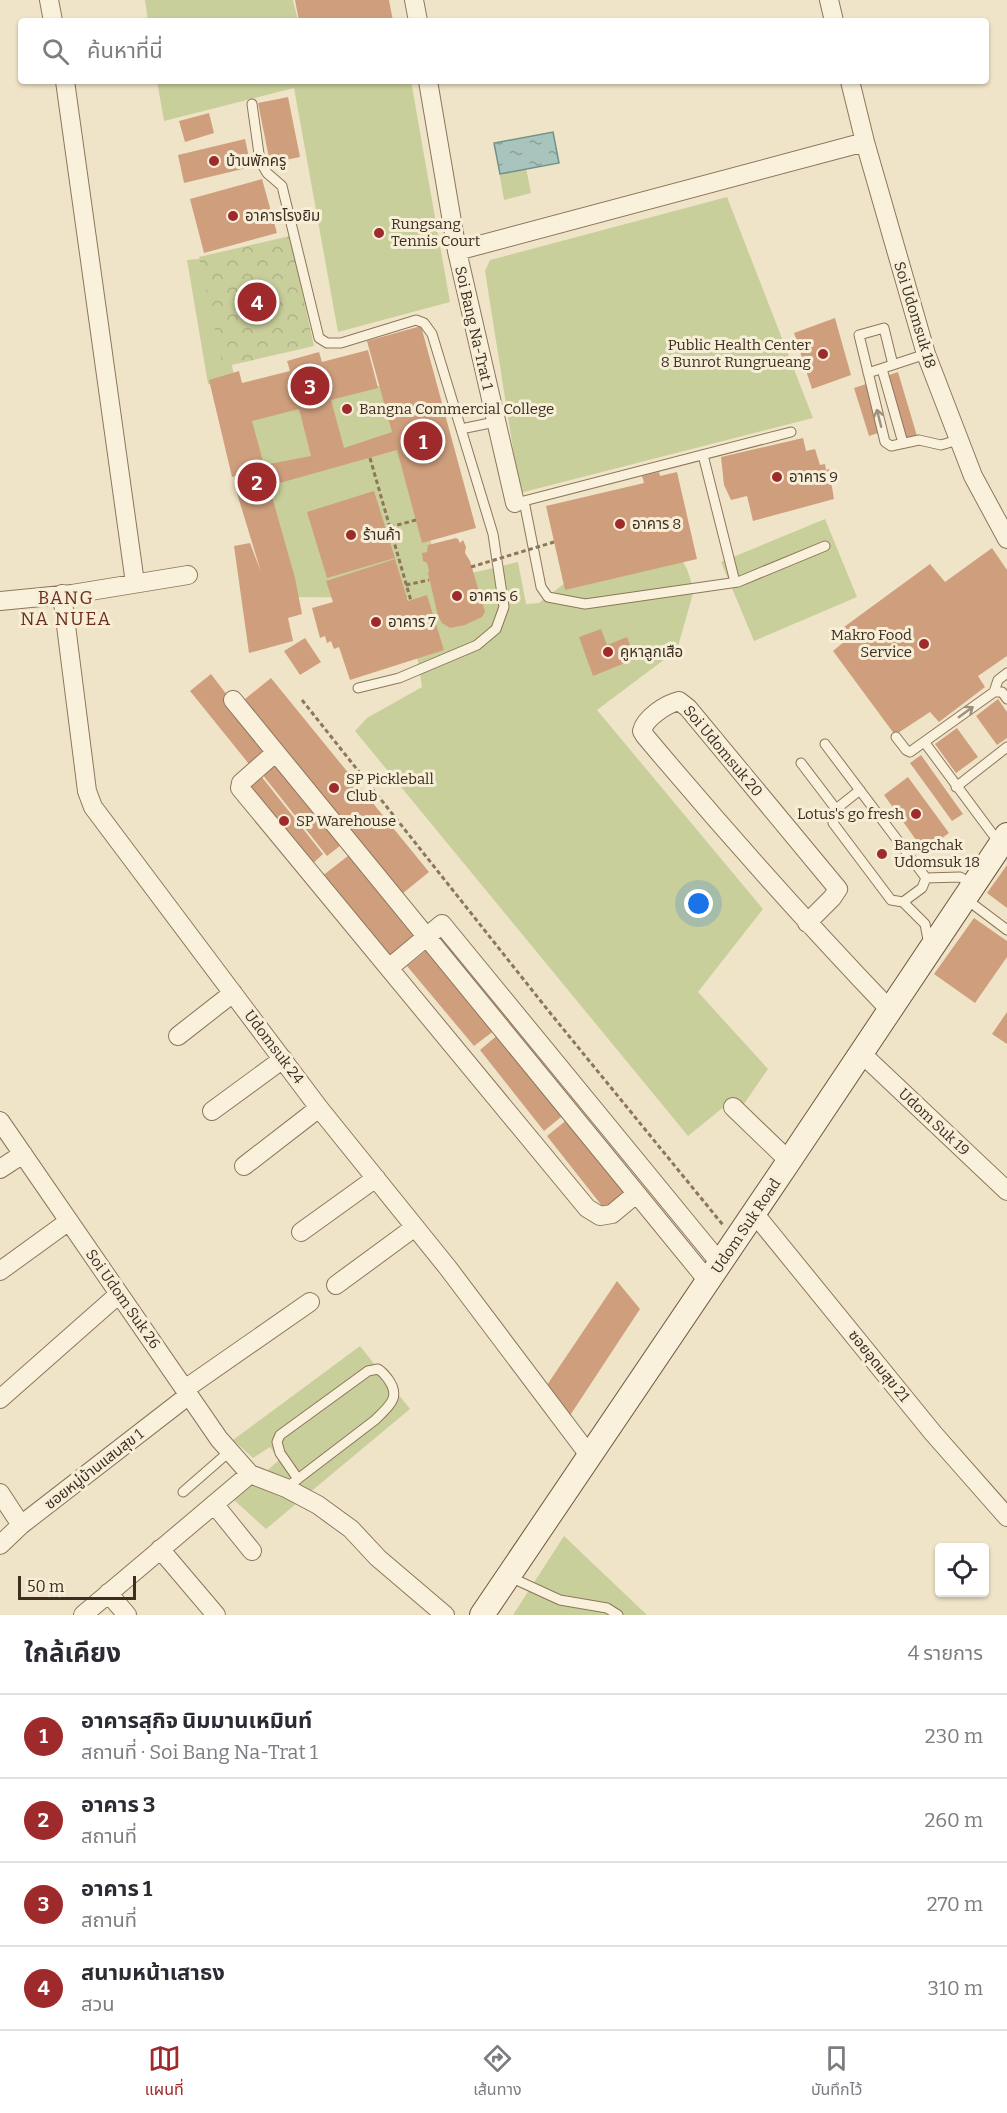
<!DOCTYPE html>
<html lang="th">
<head>
<meta charset="utf-8">
<style>
	body { margin:0; font-family:Bitter,"Noto Sans Thai",serif; background:#f2f2f3; color:#2b2b33 }
	.controls { position:absolute; right:18px; bottom:18px; display:grid; overflow:hidden; border-radius:6px; box-shadow:0 2px 4px #0004 }
	.controls button { width:54px; height:54px; display:grid; place-items:center; padding:0; border:0; border-bottom:2px solid #e1e1e2; background:#fff; color:#2b2b33; font:30px sans-serif }
	.scale { position:absolute; left:18px; bottom:15px; width:118px; box-sizing:border-box; padding-left:6px; border:3px solid #3d2e20; border-top:0; font-size:16px; line-height:21px; white-space:nowrap; color:#3d2e20; -webkit-text-stroke:4px #f7eed8; paint-order:stroke }
	.you { position:absolute; left:699px; top:904px; width:21px; height:21px; margin:-15px; border:4px solid #fff; border-radius:50%; background:#1a73e8; box-shadow:0 0 0 9px #1a73e833 }
	.badge { display:grid; place-items:center; width:39px; height:39px; border-radius:50%; background:#9e2a2b; color:#fff; font-size:20px; font-weight:700 }
	.pin { position:absolute; translate:-50% -50%; border:3px solid #fff; box-shadow:0 2px 6px #0006 }
	.list { margin:0; padding:0; list-style:none }
	h2 { display:flex; justify-content:space-between; align-items:center; height:78px; margin:0; padding:0 24px; font-size:26px }
	h2 small { font-size:20px; font-weight:400; color:#7c7c81 }
	.list li { display:grid; grid-template-columns:39px 1fr auto; gap:18px; align-items:center; box-sizing:border-box; height:84px; padding:0 24px; border-top:2px solid #e1e1e2 }
	.list b { display:block; font-size:22px; white-space:nowrap }
	.list p { margin:0; font-size:20px; white-space:nowrap; color:#7c7c81 }
	.list em { font-size:20px; font-style:normal; color:#7c7c81 }
	.icon { flex:none; width:33px; height:33px; fill:none; stroke:currentColor; stroke-width:2; stroke-linecap:round; stroke-linejoin:round }
	.map { position:relative; flex:none; width:1007px; height:1615px; overflow:hidden }
	.search { position:absolute; background:#fff; box-shadow:0 2px 4px #0004; left:18px; right:18px; top:18px; height:66px; display:flex; align-items:center; gap:15px; box-sizing:border-box; padding:0 21px; border-radius:6px; color:#7c7c81; font-size:22px }
	.sheet { height:414px; background:#fff }
	nav { display:flex; justify-content:space-around; align-items:center; box-sizing:border-box; height:84px; border-top:2px solid #e1e1e2; background:#fff; font-size:16px; color:#7c7c81 }
	nav a { display:grid; justify-items:center; gap:3px }
	nav .on { color:#9e2a2b }
	.map>svg:first-child { display:block }
	.green { fill:#c9cf9b }
	.park { fill:url(#park-crowns) }
	.water { fill:url(#water-ripples); stroke:#6f938a; stroke-width:1.5 }
	.building { fill:#cf9f7d; fill-rule:evenodd }
	.lines { fill:none; stroke-linecap:round; stroke-linejoin:round }
	.lane-casing { stroke:#8d765c; stroke-width:11 }
	.street-casing { stroke:#8d765c; stroke-width:20 }
	.secondary-casing { stroke:#6f573f; stroke-width:26 }
	.path { stroke:#8d765c; stroke-width:3; stroke-dasharray:4.5 3; stroke-linecap:butt }
	.lane { stroke:#faf1dc; stroke-width:9 }
	.street { stroke:#faf1dc; stroke-width:18 }
	.secondary { stroke:#faf1dc; stroke-width:24 }
	.path-bridge { stroke:#8d765c; stroke-width:3; stroke-dasharray:4.5 3; stroke-linecap:butt }
	.oneway { stroke:#9c907e }
	.poi-dot { fill:#9e2a2b; stroke:#f7eed8; stroke-width:2 }
	.labels { text-anchor:middle; dominant-baseline:central; stroke-width:6; stroke-linejoin:round; paint-order:stroke }
	.poi-label { font-size:15px; fill:#3d2e20; stroke:#f7eed8; text-anchor:start }
	.street-label { font-size:15px; fill:#3d2e20; stroke:#f7eed8 }
	.quarter-label { font-size:18px; letter-spacing:1.5px; fill:#6b2e1e; stroke:#f7eed8 }
</style>
</head>
<body>
<div class="map">
<svg width="1007" height="1615" viewBox="0 0 1007 1615">
	<defs>
		<pattern id="park-crowns" width="20" height="18" patternUnits="userSpaceOnUse" patternTransform="scale(1.5)"><rect width="20" height="18" fill="#c9cf9b"/><path d="M2 6a3 3 0 1 1 6 0M12 15a3 3 0 1 1 6 0" fill="none" stroke="#aeb285"/></pattern>
		<pattern id="water-ripples" width="26" height="14" patternUnits="userSpaceOnUse" patternTransform="scale(1.5)"><rect width="26" height="14" fill="#a9c4bc"/><path d="M2 4q2-2 4 0t4 0M15 11q2-2 4 0t4 0" fill="none" stroke="#8ba098"/></pattern>
	</defs>
	<rect width="100%" height="100%" fill="#f0e4c8"/>
	<path class="green" d="M145,0H293L298,21H148Z
		M157,81H311L312,84L324,81H411L450,302L338,332L294,88L164,121Z
		M520,138L531,193L504,200L494,143Z
		M727,197L813,418L520,493L485,271L490,260Z
		M210,258L235,380L208,384L187,260Z
		M385,384L442,580L518,562L526,604L539,603L570,579L677,552L687,569L694,590L677,650L597,710L763,909L698,992L768,1069L735,1117L725,1106L688,1136L355,731L367,718L422,687L408,598L287,597L243,423Z
		M825,519L857,597L754,641L721,562Z
		M360,1346L410,1409L266,1529L234,1500L279,1460L270,1447L253,1458L233,1440Z
		M564,1536L647,1615H513Z"/>
	<path class="park" d="M290,236L314,346L223,367L199,257Z"/>
	<path class="water" d="M553,132L559,163L500,174L494,143Z"/>
	<path class="building" d="M295,0H389L393,21H299Z
		M288,97L300,157L270,163L258,103Z
		M209,113L214,133L185,142L179,121Z
		M245,139L251,167L184,183L178,155Z
		M262,179L277,233L204,253L190,199Z
		M835,318L851,375L812,389L794,333Z
		M421,326L476,528L422,543L397,450L269,486L295,578L302,614L288,618L293,641L249,653L234,546L250,543L261,572L236,490L247,486L243,474L232,477L209,380L239,371L242,383L290,371L287,361L319,352L322,362L368,350L378,388L331,400L344,448L392,432L367,341ZM299,409L311,456L264,465L252,421Z
		M898,372L917,436L905,440L886,376Z
		M866,384L881,432L869,436L854,388Z
		M803,438L806,451L815,449L820,465L825,464L826,470L829,469L834,499L753,521L747,496L731,500L724,485L721,457Z
		M659,472L660,476L677,472L697,559L565,590L546,506L644,483L642,476Z
		M374,491L395,558L327,578L307,512Z
		M456,538L458,539L460,543L463,540L466,547L465,553L470,561L485,612L482,617L465,625L450,628L442,623L438,616L428,573L429,570L427,563L423,561L422,553L427,552L428,545Z
		M992,548L1007,570V656L978,676L985,687L939,722L930,712L895,735L833,651L851,636L844,627L930,564L945,582Z
		M395,559L408,601L427,595L444,650L350,680L339,647L334,649L331,641L327,643L325,636L320,638L312,608L333,602L326,581Z
		M601,629L607,645L627,637L635,659L593,676L579,637Z
		M305,638L321,662L300,675L284,651Z
		M211,674L272,754L253,769L190,691Z
		M271,678L429,872L397,898L240,703Z
		M998,699L1007,712V738L997,745L976,716Z
		M957,728L978,757L956,773L935,744Z
		M921,755L963,814L952,821L910,763Z
		M277,760L345,842L327,856L262,774Z
		M261,776L323,854L309,867L246,788Z
		M908,777L949,833L924,851L884,795Z
		M353,852L423,938L391,962L321,877Z
		M1007,865V908L987,893Z
		M974,918L1007,941V957L975,1003L934,974Z
		M428,949L495,1030L474,1046L407,966Z
		M1007,1012V1044L992,1034Z
		M500,1033L566,1113L544,1131L480,1050Z
		M569,1118L629,1192L606,1211L547,1136Z
		M617,1281L640,1309L569,1417L545,1388Z"/>
	<g class="lines">
		<defs>
			<path id="lane" d="M252,104L260,161L267,173L282,186L319,338L327,343H341L416,320L424,323L432,334L493,534L504,607L496,629L477,645L399,678L358,688
				M893,365L884,328L859,335L885,442L891,446L919,440L941,445L958,440
				M882,369L903,443
				M868,373L926,354
				M461,429L495,422
				M703,455L735,582
				M524,501L541,587L548,597L585,604L738,582L825,546
				M520,502L791,432
				M994,692L998,680L1007,673
				M896,737L906,750L910,752L994,692H1002L1007,699
				M925,743L1000,844
				M825,744L926,878L960,877L973,884
				M801,763L836,809L833,823L891,900L903,902L922,888L926,878
				M956,787L1007,747
				M836,809L860,790
				M966,899L1007,930
				M903,902L925,924L929,945
				M286,1488L375,1420C388,1407 402,1398 388,1379C385,1375 383,1372 378,1369L368,1371L280,1435L277,1442L280,1453L298,1479
				M183,1492L230,1451
				M510,1577L560,1600L607,1608L618,1615"/>
			<path id="street" d="M49,0L53,21
				M414,0L418,21
				M829,0L834,21
				M65,81L135,583
				M428,81L457,251L515,503
				M850,81L865,142L926,354L973,476L1007,539
				M457,251L865,142
				M62,594L87,791L93,807L319,1108L448,1268L589,1455
				M0,601L72,594L188,575
				M233,700L708,1281
				M275,753L241,783L240,788L587,1208L600,1216L612,1214L636,1194
				M807,923L832,898L838,889L688,708L679,701C666,704 645,718 642,731L645,736C724,830 805,921 890,1010
				M389,968L442,924L720,1263
				M178,1036L233,993
				M861,1053L1007,1191
				M733,1107L789,1161
				M212,1111L283,1059
				M0,1121L219,1439L250,1474L286,1488L318,1505L351,1529L378,1558L445,1615
				M244,1166L319,1108
				M0,1169L23,1154
				M754,1213L933,1433L1007,1517
				M301,1232L376,1178
				M0,1271L69,1221
				M336,1285L415,1227
				M185,1389L310,1302
				M0,1399L119,1294
				M0,1493L21,1525
				M214,1504L252,1551
				M0,1545L21,1525L189,1395
				M160,1549L216,1615
				M108,1593L127,1615
				M83,1615L250,1474"/>
			<path id="secondary" d="M482,1615L789,1161L1007,835"/>
		</defs>
		<use href="#lane" class="lane-casing"/>
		<use href="#street" class="street-casing"/>
		<use href="#secondary" class="secondary-casing"/>
		<path class="path" d="M370,458L411,601
			M390,527L416,520
			M406,585L429,580
			M302,700L551,1014L723,1225"/>
		<use href="#lane" class="lane"/>
		<use href="#street" class="street"/>
		<use href="#secondary" class="secondary"/>
		<path class="path-bridge" d="M471,567L554,542"/>
	</g>
	<defs><path id="oneway-shaft" d="M-6 0H5M1.5-3L5.5 0L1.5 3" fill="none" stroke-width="1.6" stroke-linecap="round" stroke-linejoin="round" transform="scale(1.5)"/></defs>
	<g class="oneway">
		<use href="#oneway-shaft" transform="translate(879 418) rotate(-104)"/>
		<use href="#oneway-shaft" transform="translate(966 712) rotate(-36)"/>
	</g>
	<g class="poi-dot">
		<circle cx="214" cy="161" r="6"/>
		<circle cx="233" cy="216" r="6"/>
		<circle cx="379" cy="233" r="6"/>
		<circle cx="823" cy="354" r="6"/>
		<circle cx="347" cy="409" r="6"/>
		<circle cx="777" cy="477" r="6"/>
		<circle cx="620" cy="524" r="6"/>
		<circle cx="351" cy="535" r="6"/>
		<circle cx="457" cy="596" r="6"/>
		<circle cx="376" cy="622" r="6"/>
		<circle cx="924" cy="644" r="6"/>
		<circle cx="608" cy="652" r="6"/>
		<circle cx="334" cy="788" r="6"/>
		<circle cx="916" cy="814" r="6"/>
		<circle cx="284" cy="821" r="6"/>
		<circle cx="882" cy="854" r="6"/>
	</g>
	<g class="labels">
		<g class="poi-label">
			<text x="226" y="161">บ้านพักครู</text>
			<text x="245" y="216">อาคารโรงยิม</text>
			<text x="391" y="224">Rungsang<tspan x="391" dy="17">Tennis Court</tspan></text>
			<text x="811" y="345" text-anchor="end">Public Health Center<tspan x="811" dy="17">8 Bunrot Rungrueang</tspan></text>
			<text x="359" y="409">Bangna Commercial College</text>
			<text x="789" y="477">อาคาร 9</text>
			<text x="632" y="524">อาคาร 8</text>
			<text x="363" y="535">ร้านค้า</text>
			<text x="469" y="596">อาคาร 6</text>
			<text x="388" y="622">อาคาร 7</text>
			<text x="912" y="635" text-anchor="end">Makro Food<tspan x="912" dy="17">Service</tspan></text>
			<text x="620" y="652">คูหาลูกเสือ</text>
			<text x="346" y="779">SP Pickleball<tspan x="346" dy="17">Club</tspan></text>
			<text x="904" y="814" text-anchor="end">Lotus's go fresh</text>
			<text x="296" y="821">SP Warehouse</text>
			<text x="894" y="845">Bangchak<tspan x="894" dy="17">Udomsuk 18</tspan></text>
		</g>
		<g class="street-label">
			<text transform="translate(915 315) rotate(73)">Soi Udomsuk 18</text>
			<text transform="translate(474 328) rotate(77)">Soi Bang Na-Trat 1</text>
			<text transform="translate(723 751) rotate(50)">Soi Udomsuk 20</text>
			<text transform="translate(274 1047) rotate(53)">Udomsuk 24</text>
			<text transform="translate(934 1122) rotate(43)">Udom Suk 19</text>
			<text transform="translate(746 1226) rotate(-56)">Udom Suk Road</text>
			<text transform="translate(123 1299) rotate(55)">Soi Udom Suk 26</text>
			<text transform="translate(879 1366) rotate(51)">ซอยอุดมสุข 21</text>
			<text transform="translate(94 1469) rotate(-38)">ซอยหมู่บ้านแสนสุข 1</text>
		</g>
		<g class="quarter-label">
			<text x="66" y="598">BANG<tspan x="66" dy="21">NA NUEA</tspan></text>
		</g>
	</g>
</svg>
<div class="controls">
<button><svg class="icon" aria-label="locate" viewBox="0 0 24 24"><circle cx="12" cy="12" r="6"/><path d="M12 2v4M12 18v4M2 12h4M18 12h4"/></svg></button>
</div>
<div class="scale">50 m</div>
<div class="you"></div>
<div class="pin badge" style="left:423px;top:441px">1</div>
<div class="pin badge" style="left:257px;top:482px">2</div>
<div class="pin badge" style="left:310px;top:386px">3</div>
<div class="pin badge" style="left:257px;top:302px">4</div>
<div class="search"><svg class="icon" aria-label="search" viewBox="0 0 24 24"><circle cx="10" cy="10" r="6"/><path d="M15 15l6 6"/></svg>ค้นหาที่นี่</div>
</div>
<section class="sheet">
<h2>ใกล้เคียง<small>4 รายการ</small></h2>
<ul class="list">
<li><span class="badge">1</span><div><b>อาคารสุกิจ นิมมานเหมินท์</b><p>สถานที่ · Soi Bang Na-Trat 1</p></div><em>230 m</em></li>
<li><span class="badge">2</span><div><b>อาคาร 3</b><p>สถานที่</p></div><em>260 m</em></li>
<li><span class="badge">3</span><div><b>อาคาร 1</b><p>สถานที่</p></div><em>270 m</em></li>
<li><span class="badge">4</span><div><b>สนามหน้าเสาธง</b><p>สวน</p></div><em>310 m</em></li>
</ul>
</section>
<nav>
<a class="on"><svg class="icon" aria-label="map" viewBox="0 0 24 24"><path d="M3 6l6-2 6 2 6-2v14l-6 2-6-2-6 2zM9 4v14M15 6v14"/></svg>แผนที่</a>
<a><svg class="icon" aria-label="directions" viewBox="0 0 24 24"><path d="M12 3l9 9-9 9-9-9zM9 14v-3h6M13 9l2 2-2 2"/></svg>เส้นทาง</a>
<a><svg class="icon" aria-label="saved" viewBox="0 0 24 24"><path d="M7 4h10v16l-5-4-5 4z"/></svg>บันทึกไว้</a>
</nav>
</body>
</html>
